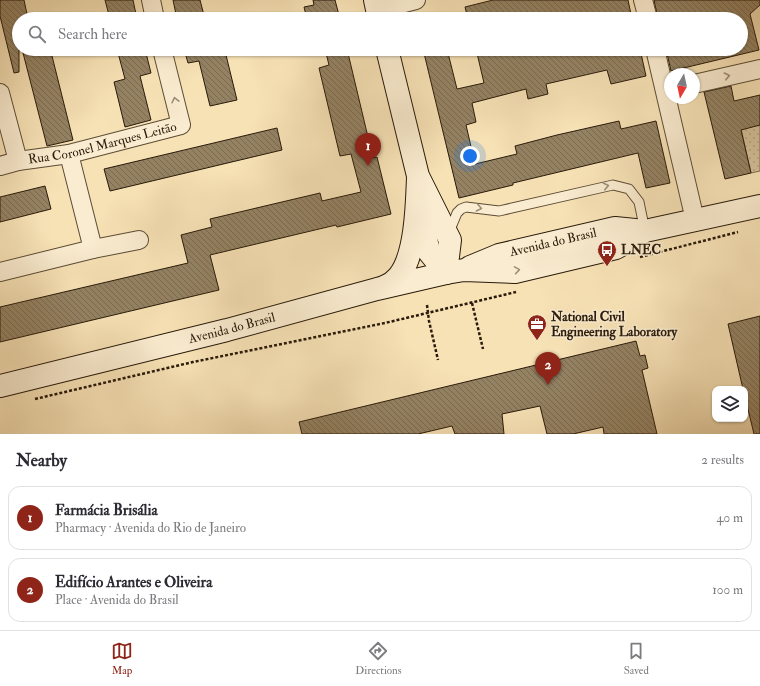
<!DOCTYPE html>
<html lang="en">
<head>
<meta charset="utf-8">
<style>
	body { margin:0; font-family:"IM FELL Double Pica",serif; background:#f2f2f3; color:#2b2b33 }
	.controls { position:absolute; right:12px; bottom:12px; display:grid; overflow:hidden; border-radius:8px; box-shadow:0 1px 3px #0004 }
	.controls button { width:36px; height:36px; display:grid; place-items:center; padding:0; border:0; border-bottom:1px solid #e1e1e2; background:#fff; color:#2b2b33; font:20px sans-serif }
	.compass { position:absolute; left:664px; top:68px; width:36px; height:36px; border-radius:50%; background:#fff; box-shadow:0 1px 3px #0004; rotate:189deg }
	.you { position:absolute; left:470px; top:156px; width:14px; height:14px; margin:-10px; border:3px solid #fff; border-radius:50%; background:#1a73e8; box-shadow:0 0 0 6px #1a73e833 }
	.badge { display:grid; place-items:center; width:26px; height:26px; border-radius:50%; background:#8f2418; color:#fff; font-size:13px; font-weight:700 }
	.pin { position:absolute; translate:-50% -33px; filter:drop-shadow(0 1px 2px #0008) }
	.pin::after { content:''; position:absolute; top:21px; width:14px; height:12px; background:inherit; clip-path:polygon(0 0,100% 0,50% 100%) }
	.list { margin:0; padding:0; list-style:none }
	h2 { display:flex; justify-content:space-between; align-items:center; height:52px; margin:0; padding:0 16px; font-size:17px }
	h2 small { font-size:13px; font-weight:400; color:#7c7c81 }
	.list li { display:grid; grid-template-columns:26px 1fr auto; gap:12px; align-items:center; box-sizing:border-box; height:64px; margin:0 8px 8px; padding:0 8px; border:1px solid #e1e1e2; border-radius:12px }
	.list b { display:block; font-size:15px; white-space:nowrap }
	.list p { margin:0; font-size:13px; white-space:nowrap; color:#7c7c81 }
	.list em { font-size:13px; font-style:normal; color:#7c7c81 }
	.icon { flex:none; width:22px; height:22px; fill:none; stroke:currentColor; stroke-width:2; stroke-linecap:round; stroke-linejoin:round }
	.map { position:relative; flex:none; width:760px; height:434px; overflow:hidden }
	.search { position:absolute; background:#fff; box-shadow:0 1px 3px #0004; left:12px; right:12px; top:12px; height:44px; display:flex; align-items:center; gap:10px; box-sizing:border-box; padding:0 14px; border-radius:22px; color:#7c7c81; font-size:15px }
	.sheet { height:196px; background:#fff }
	nav { display:flex; justify-content:space-around; align-items:center; box-sizing:border-box; height:56px; border-top:1px solid #e1e1e2; background:#fff; font-size:11px; color:#7c7c81 }
	nav a { display:grid; justify-items:center; gap:2px }
	nav .on { color:#8f2418 }
	.map>svg:first-child { display:block }
	.grass { fill:url(#grass-dots); stroke:#7e6d52 }
	.building { fill:url(#building-back-hatch); stroke:#291a0a }
	.lines { fill:none; stroke-linecap:round; stroke-linejoin:round }
	.lane-casing { stroke:#5c4c35; stroke-width:11 }
	.street-casing { stroke:#5c4c35; stroke-width:20 }
	.secondary-casing { stroke:#291a0a; stroke-width:24 }
	.path { stroke:#291a0a; stroke-width:2.5; stroke-dasharray:3 2; stroke-linecap:butt }
	.lane { stroke:#faecd0; stroke-width:9 }
	.street { stroke:#faecd0; stroke-width:18 }
	.secondary { stroke:#faecd0; stroke-width:22 }
	.oneway { stroke:#9c8e77 }
	.labels { text-anchor:middle; dominant-baseline:central; stroke-width:3; stroke-linejoin:round; paint-order:stroke }
	.street-label { font-size:13px; fill:#291a0a; stroke:#faecd0 }
	.poi-label { font-size:13px; font-weight:bold; fill:#291a0a; stroke:#faecd0; text-anchor:start }
</style>
</head>
<body>
<div class="map">
<svg width="760" height="434" viewBox="0 0 760 434">
	<defs>
		<pattern id="grass-dots" width="8" height="8" patternUnits="userSpaceOnUse"><rect width="8" height="8" fill="#d4c099"/><path d="M2 2h.1M6 6h.1" fill="none" stroke="#b6a482" stroke-width="1.8" stroke-linecap="round"/></pattern>
		<pattern id="building-back-hatch" width="6" height="6" patternUnits="userSpaceOnUse"><rect width="6" height="6" fill="#948263"/><path d="M-1 5l2 2M0 0l6 6M5-1l2 2" fill="none" stroke="#796a50"/></pattern>
	</defs>
	<rect width="100%" height="100%" fill="#f7e2b6"/>
	<filter id="stains"><feTurbulence type="fractalNoise" baseFrequency=".005" numOctaves="4"/><feColorMatrix values="0 0 0 0 .2 0 0 0 0 .09 0 0 0 0 .02 0 0 0 .5 -.17"/></filter>
	<radialGradient id="worn" r=".72"><stop offset=".6" stop-color="#630" stop-opacity="0"/><stop offset="1" stop-color="#630" stop-opacity=".3"/></radialGradient>
	<path class="grass" d="M740,124L760,125V171L751,173Z"/>
	<path class="building" d="M0,0H24L28,19H19V72L14,73L0,16Z
		M105,0H133L137,19H110Z
		M173,0H200L205,19H177Z
		M313,0H335L340,19H307L304,7L314,5Z
		M493,0H628L632,19H468L465,7Z
		M654,0H760V5L750,14L759,50L671,71L666,49H741V19H658Z
		M22,49H36L37,55L51,52L73,140L47,146Z
		M117,49H145L151,73L140,76L151,120L125,127L114,82L125,79Z
		M184,49H227L228,55H226L237,100L210,106L199,61L188,63Z
		M325,49H347L373,158L377,157L391,214L337,227L336,225L210,255L219,290L0,342V307L188,263L181,235L212,227L210,219L320,193L322,201L361,192L351,154L340,156L319,68L329,65Z
		M423,49H447L457,89L484,83L476,49H640L646,76L611,84L607,70L546,84L548,94L528,99L526,89L472,103L476,122L466,125L475,164L517,154L515,146L557,135L619,121L621,129L656,121L670,183L646,188L638,153L513,183V185L459,198Z
		M731,86L734,101L760,95V125L741,130L751,173L725,179L704,92Z
		M277,128L282,150L110,191L104,169Z
		M45,186L51,209L0,222V197Z
		M760,316V434H754L745,397V389H743L728,324Z
		M636,341L640,356L645,355L648,368L642,370L657,434H604L603,427L573,434H547L540,406L502,414L504,434H455L452,426L418,434H302L299,422Z"/>
	<g class="lines">
		<defs>
			<path id="lane" d="M450,233L452,225L457,213L461,209L466,207L499,211L613,185L629,189L639,202L645,231"/>
			<g id="street">
				<path d="M151,0L155,19"/>
				<path d="M643,0L648,19"/>
				<path d="M377,10L416,0"/>
				<path d="M655,49L695,220"/>
				<path d="M694,84L760,69"/>
				<path d="M0,93L18,161"/>
				<path d="M69,154L93,249"/>
				<path id="s1" d="M0,166L18,161L69,154L181,125L162,49"/>
				<path d="M0,272L93,249L139,240"/>
			</g>
			<g id="secondary">
				<path d="M375,0L379,19"/>
				<path d="M387,49L418,176L450,240L446,273"/>
				<path d="M420,213L429,252L446,273"/>
				<path id="s2" d="M470,267L499,255L615,228L645,231"/>
				<path d="M384,287C389,285 395,281 399,276C416,255 417,204 418,177"/>
				<path id="s3" d="M0,386L227,330L377,289L446,273L464,270L515,272L616,248L645,231L760,206"/>
			</g>
		</defs>
		<use href="#lane" class="lane-casing"/>
		<use href="#street" class="street-casing"/>
		<use href="#secondary" class="secondary-casing"/>
		<path class="path" d="M640,257L738,232
			M472,303L483,349
			M427,305L429,321L438,360
			M35,399L193,362L385,323L516,292"/>
		<use href="#lane" class="lane"/>
		<use href="#street" class="street"/>
		<use href="#secondary" class="secondary"/>
	</g>
	<defs><path id="oneway-chevron" d="M-2-3.5L2.5 0L-2 3.5" fill="none" stroke-width="1.6" stroke-linecap="round" stroke-linejoin="round"/></defs>
	<g class="oneway">
		<use href="#oneway-chevron" transform="translate(727 76) rotate(-13)"/>
		<use href="#oneway-chevron" transform="translate(175 100) rotate(-103)"/>
		<use href="#oneway-chevron" transform="translate(606 186) rotate(-13)"/>
		<use href="#oneway-chevron" transform="translate(479 208) rotate(12)"/>
		<use href="#oneway-chevron" transform="translate(517 270) rotate(-9)"/>
	</g>
	<defs>
		<symbol id="bus-pin" viewBox="-11 -11 22 30"><path d="M0 17L-7.5 6A9.5 9.5 0 1 1 7.5 6Z" fill="#8f2418" stroke="#faecd0"/><path d="M-5-6H5V4H4V6H2V4H-2V6H-4V4H-5ZM-3.5-4V0h7V-4ZM-3.5 1.2v1.5H-2V1.2ZM2 1.2v1.5H3.5V1.2Z" fill="#fff"/></symbol>
		<symbol id="office-pin" viewBox="-11 -11 22 30"><path d="M0 17L-7.5 6A9.5 9.5 0 1 1 7.5 6Z" fill="#8f2418" stroke="#faecd0"/><path d="M-6-3h4V-5.5h4V-3h4V5H-6ZM-1-4.5V-3h2v-1.5ZM-6 0V1H6V0Z" fill="#fff"/></symbol>
	</defs>
	<g fill-rule="evenodd">
		<use href="#bus-pin" x="596" y="239" width="22" height="30"/>
		<use href="#office-pin" x="526" y="313" width="22" height="30"/>
	</g>
	<g class="labels">
		<g class="street-label">
			<text stroke="none"><textPath href="#s1" startOffset="105">Rua Coronel Marques Leitão</textPath></text>
			<text stroke="none"><textPath href="#s2" startOffset="87">Avenida do Brasil</textPath></text>
			<text stroke="none"><textPath href="#s3" startOffset="239">Avenida do Brasil</textPath></text>
		</g>
		<g class="poi-label">
			<text x="621" y="250">LNEC</text>
			<text x="551" y="317">National Civil<tspan x="551" dy="15">Engineering Laboratory</tspan></text>
		</g>
	</g>
	<rect width="100%" height="100%" filter="url(#stains)"/>
	<rect width="100%" height="100%" fill="url(#worn)"/>
</svg>
<div class="controls">
<button><svg class="icon" aria-label="layers" viewBox="0 0 24 24"><path d="M12 4l9 5-9 5-9-5zM3 14l9 5 9-5"/></svg></button>
</div>
<svg class="compass" viewBox="-18 -18 36 36"><path d="M0-13l5 13h-10z" fill="#e53935"/><path d="M0 13l5-13h-10z" fill="#7c7c81"/></svg>
<div class="you"></div>
<div class="pin badge" style="left:368px;top:166px">1</div>
<div class="pin badge" style="left:548px;top:385px">2</div>
<div class="search"><svg class="icon" aria-label="search" viewBox="0 0 24 24"><circle cx="10" cy="10" r="6"/><path d="M15 15l6 6"/></svg>Search here</div>
</div>
<section class="sheet">
<h2>Nearby<small>2 results</small></h2>
<ul class="list">
<li><span class="badge">1</span><div><b>Farmácia Brisália</b><p>Pharmacy · Avenida do Rio de Janeiro</p></div><em>40 m</em></li>
<li><span class="badge">2</span><div><b>Edifício Arantes e Oliveira</b><p>Place · Avenida do Brasil</p></div><em>100 m</em></li>
</ul>
</section>
<nav>
<a class="on"><svg class="icon" aria-label="map" viewBox="0 0 24 24"><path d="M3 6l6-2 6 2 6-2v14l-6 2-6-2-6 2zM9 4v14M15 6v14"/></svg>Map</a>
<a><svg class="icon" aria-label="directions" viewBox="0 0 24 24"><path d="M12 3l9 9-9 9-9-9zM9 14v-3h6M13 9l2 2-2 2"/></svg>Directions</a>
<a><svg class="icon" aria-label="saved" viewBox="0 0 24 24"><path d="M7 4h10v16l-5-4-5 4z"/></svg>Saved</a>
</nav>
</body>
</html>
